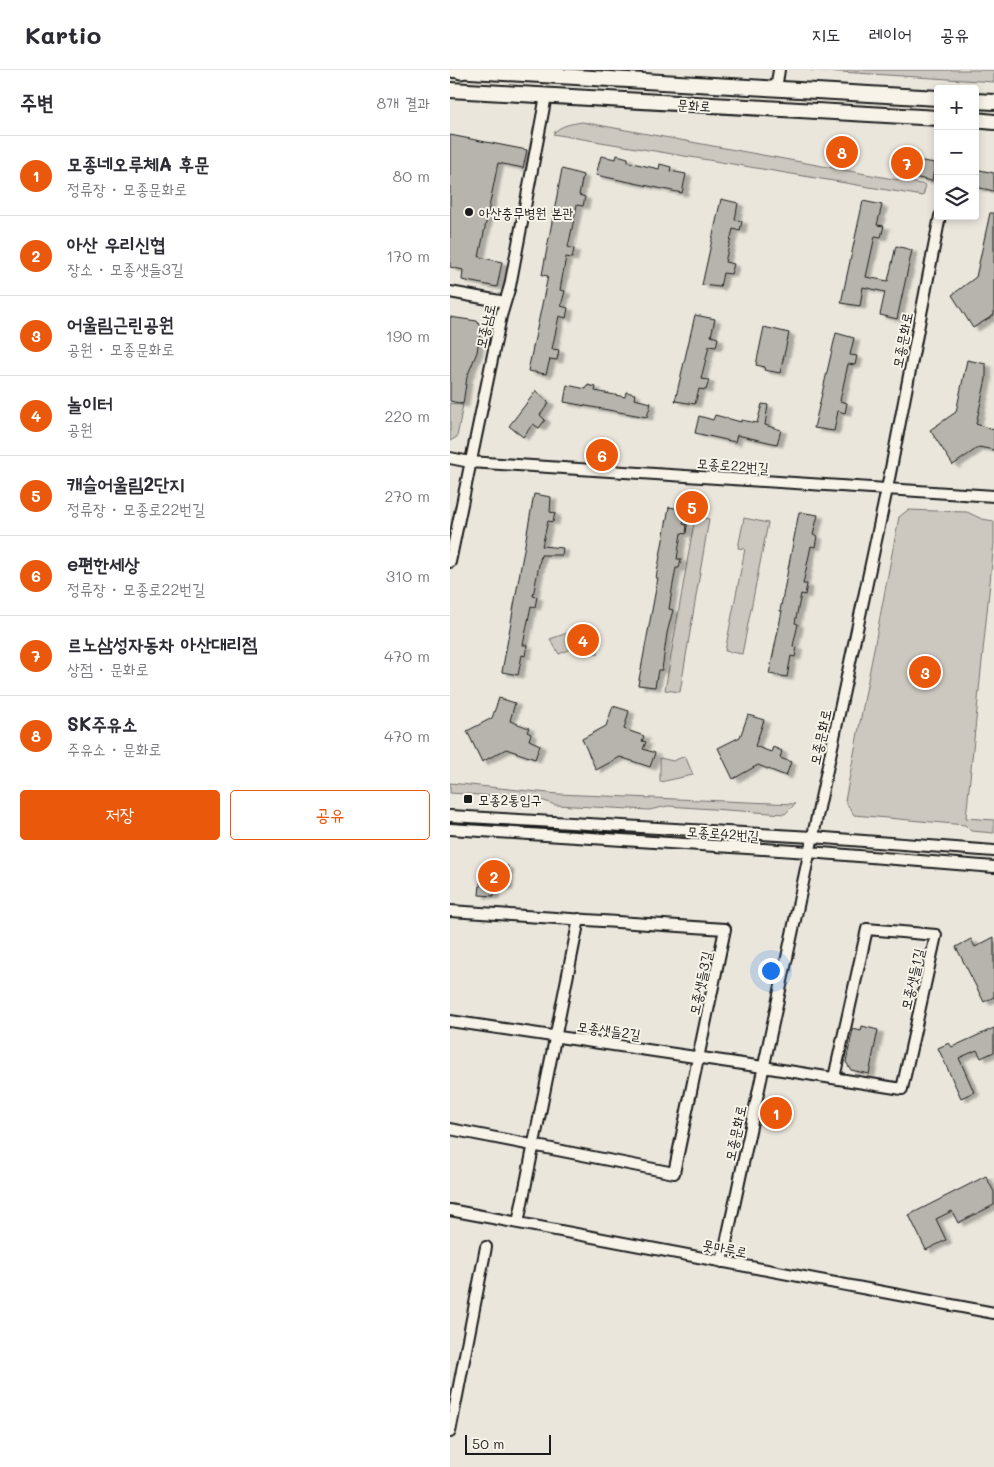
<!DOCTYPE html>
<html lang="ko">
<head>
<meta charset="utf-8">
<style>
	body { margin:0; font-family:Mali,"Poor Story",sans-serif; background:#f2f2f3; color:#2b2b33 }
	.controls { position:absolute; right:15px; top:15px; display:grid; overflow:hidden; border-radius:5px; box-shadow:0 2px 8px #0003 }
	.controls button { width:45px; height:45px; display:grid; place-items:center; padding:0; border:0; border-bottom:1px solid #e1e1e2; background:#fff; color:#2b2b33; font:25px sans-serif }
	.scale { position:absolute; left:15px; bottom:12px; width:86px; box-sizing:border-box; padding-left:5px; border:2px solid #1c1c1c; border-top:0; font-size:14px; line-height:18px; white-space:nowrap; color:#1c1c1c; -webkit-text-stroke:4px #f7f3e8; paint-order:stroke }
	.you { position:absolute; left:320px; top:900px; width:18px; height:18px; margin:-12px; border:4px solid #fff; border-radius:50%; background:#1a73e8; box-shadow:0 0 0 8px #1a73e833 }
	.badge { display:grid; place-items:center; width:32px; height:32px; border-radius:50%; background:#ea580c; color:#fff; font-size:16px; font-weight:700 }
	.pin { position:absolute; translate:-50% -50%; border:2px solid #fff; box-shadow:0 1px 5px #0006 }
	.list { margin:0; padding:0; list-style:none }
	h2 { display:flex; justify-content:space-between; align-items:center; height:65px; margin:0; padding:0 20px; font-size:21px }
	h2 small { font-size:16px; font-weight:400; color:#7c7c81 }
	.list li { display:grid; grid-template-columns:32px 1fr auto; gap:15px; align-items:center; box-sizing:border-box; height:80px; padding:0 20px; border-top:1px solid #e1e1e2 }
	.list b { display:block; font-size:19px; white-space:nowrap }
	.list p { margin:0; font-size:16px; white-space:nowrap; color:#7c7c81 }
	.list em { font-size:16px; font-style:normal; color:#7c7c81 }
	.actions { display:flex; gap:10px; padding:15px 20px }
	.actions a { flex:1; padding:11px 0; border:1px solid #ea580c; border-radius:5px; text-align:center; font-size:18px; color:#ea580c }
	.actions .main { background:#ea580c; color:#fff }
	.icon { flex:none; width:28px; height:28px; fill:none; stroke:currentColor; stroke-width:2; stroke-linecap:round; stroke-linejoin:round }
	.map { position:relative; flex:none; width:544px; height:1397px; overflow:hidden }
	header { display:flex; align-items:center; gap:30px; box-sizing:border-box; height:70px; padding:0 25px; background:#fff; border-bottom:1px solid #e1e1e2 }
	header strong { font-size:24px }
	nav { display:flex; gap:28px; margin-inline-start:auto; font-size:18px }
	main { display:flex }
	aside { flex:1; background:#fff }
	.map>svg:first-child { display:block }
	.green { fill:#ccc8c0; stroke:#74726e }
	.building { fill:#b6b4ac; stroke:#1c1c1c; filter:url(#shadow) }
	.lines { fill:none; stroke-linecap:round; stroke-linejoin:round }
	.minor-casing { stroke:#1c1c1c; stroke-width:14 }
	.secondary-casing { stroke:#1c1c1c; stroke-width:18 }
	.primary-casing { stroke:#1c1c1c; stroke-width:19 }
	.minor { stroke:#f7f3e8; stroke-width:10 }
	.secondary { stroke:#f7f3e8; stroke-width:14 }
	.primary { stroke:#f7f3e8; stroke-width:15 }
	.poi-dot { fill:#1c1c1c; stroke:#f7f3e8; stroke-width:2 }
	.labels { text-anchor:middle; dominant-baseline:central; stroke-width:4; stroke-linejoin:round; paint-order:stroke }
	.street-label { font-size:14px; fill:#1c1c1c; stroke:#f7f3e8 }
	.poi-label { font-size:14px; fill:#1c1c1c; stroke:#f7f3e8; text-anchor:start }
</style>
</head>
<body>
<header>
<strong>Kartio</strong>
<nav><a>지도</a><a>레이어</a><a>공유</a></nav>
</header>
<main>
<aside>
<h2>주변<small>8개 결과</small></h2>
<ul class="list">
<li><span class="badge">1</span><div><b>모종네오루체A 후문</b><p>정류장 · 모종문화로</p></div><em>80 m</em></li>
<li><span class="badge">2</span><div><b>아산 우리신협</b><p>장소 · 모종샛들3길</p></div><em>170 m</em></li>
<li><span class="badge">3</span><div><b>어울림근린공원</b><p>공원 · 모종문화로</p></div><em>190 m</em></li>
<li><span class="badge">4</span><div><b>놀이터</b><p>공원</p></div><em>220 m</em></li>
<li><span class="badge">5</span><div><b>캐슬어울림2단지</b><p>정류장 · 모종로22번길</p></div><em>270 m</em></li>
<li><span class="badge">6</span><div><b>e편한세상</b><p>정류장 · 모종로22번길</p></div><em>310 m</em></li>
<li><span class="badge">7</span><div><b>르노삼성자동차 아산대리점</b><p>상점 · 문화로</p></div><em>470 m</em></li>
<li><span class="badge">8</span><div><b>SK주유소</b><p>주유소 · 문화로</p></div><em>470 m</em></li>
</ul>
<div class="actions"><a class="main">저장</a><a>공유</a></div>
</aside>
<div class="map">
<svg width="544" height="1397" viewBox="0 0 544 1397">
	<defs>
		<filter id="shadow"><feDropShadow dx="5.5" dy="3" stdDeviation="1" flood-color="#0004"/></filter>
	</defs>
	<rect width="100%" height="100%" fill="#eae6dc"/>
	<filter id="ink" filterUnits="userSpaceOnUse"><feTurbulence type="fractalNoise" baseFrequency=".02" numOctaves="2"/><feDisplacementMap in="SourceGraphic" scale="10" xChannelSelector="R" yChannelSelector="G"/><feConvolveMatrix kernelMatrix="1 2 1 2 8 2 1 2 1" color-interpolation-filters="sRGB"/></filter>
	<g filter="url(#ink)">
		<path class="green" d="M360,0H544V12Z
			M132,52L476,115L473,126L103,64C110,55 121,54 132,52Z
			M0,333L13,335L7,367L0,371Z
			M458,440L517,442L532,449L544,451V473L516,748L544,750V763L521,761L515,755L404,745L395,731L449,447Z
			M245,446L259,449L230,622L215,620Z
			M294,448L318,453L292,584L275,581L295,479L288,478Z
			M126,560L150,568L148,584L124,578L109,584L100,569Z
			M235,686L243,705L210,712V688L223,691Z
			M0,713L108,724L345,734L335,744L218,736L199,740L105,735L89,729L0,723Z"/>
		<path class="building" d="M0,65L77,80L73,98L48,93L29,187L52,192L47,217L12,210L13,200L0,197Z
			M167,85L178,88V92L209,99L210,94L221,97L220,101L236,104L232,123L146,105L151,86L166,89Z
			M453,88L485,93L482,111L445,103L447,92H451Z
			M112,99L133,105L129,125L135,127L133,136L127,135L118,177L124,179L122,188L116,187L110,220L115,221L111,236L118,238L116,248L109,246L102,279L109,280L107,290L100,289L96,304L78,301L98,206L92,205Z
			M525,99L544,103V121L525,117Z
			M271,129L288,133L285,150L292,151L290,161L283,159L275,192L284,194L281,204L273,203L270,217L252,215Z
			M413,131L432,135L427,155L434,156L431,167L425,166L416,207L438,211L446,176L462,180L447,249L430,245L435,222L413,217L410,236L391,233Z
			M540,143H544V245L523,258L502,225L526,207Z
			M245,245L265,249L261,266L268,268L266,277L259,276L251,309L259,310L256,320L249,319L245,334L225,331Z
			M0,247L27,251L31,257L27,282L17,307L13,334L0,331Z
			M314,257L339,263L330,303L314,300L315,297L306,295Z
			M386,263L404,268L400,285L407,286L405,295L398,294L390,331L397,333L395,343L388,341L384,361L364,358Z
			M517,290L536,294V309L526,354L544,360V380L529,377L503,395L480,360L506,342Z
			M117,315L136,319L138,315L146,317L145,321L175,327L176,322L185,324L184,329L201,333L197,347L114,332Z
			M86,321L99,333L90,345L95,350L89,358L83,354L73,367L59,356Z
			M312,334L318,335L315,355L331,360L327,374L287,365L285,372L245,363L249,346L263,350L265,345L291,352V350L307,353Z
			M84,424L101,427L100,442L105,443L103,452L98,451L92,476L113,478L112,485H91L83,526L87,527L85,537L81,536L73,575H77L75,586L72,585L68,605L52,602Z
			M219,437L236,440L233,454L237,455L236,464L231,463L227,489H231L229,498H226L222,520L219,539L223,540L217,563L212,600H208L205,617L188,615L208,508H206Z
			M349,442L368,445L363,465L367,466L365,477L361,476L353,514H357L355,525L351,524L345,553L348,554L343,576L347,577L345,587L341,586L337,607L319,604L332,541H330Z
			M49,628L65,633L60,651L79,658L77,662L81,664L79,670L90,675L85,689L56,679L32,692L17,661L42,648Z
			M163,636L179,641L174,659L194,666L192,671L196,672L193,679L205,683L200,697L170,687L146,700L132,669L156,656Z
			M298,645L314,650L305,676L321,682L323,677L332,681L330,688L341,692L336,706L308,695L283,709L268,678L290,667Z
			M32,794L58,796L57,817L44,816V826L29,825Z
			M544,867V927L534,932L506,877L521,869L525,877Z
			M412,956L428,960L419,1004L401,1000L396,992L403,959L411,961Z
			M544,958V982L531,988L527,980L509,988L524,1022L511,1028L488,978L499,973L502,977Z
			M536,1106L544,1122V1135L508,1153L502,1141L486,1149L496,1170L476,1180L459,1145Z"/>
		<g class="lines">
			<defs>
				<path id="minor" d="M326,19L329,0
					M0,222L55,232
					M0,388L20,392L544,426
					M0,492L51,246L60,216L96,26
					M0,746L362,767L544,781
					M0,759L359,782L544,797
					M0,841L275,859L224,1103L0,1059
					M0,951L313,997L452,1019L486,865L417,859L384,1008
					M0,1140L544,1243
					M68,1153L129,849
					M272,1192L437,419L490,146
					M0,1362L36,1177"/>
				<path id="secondary" d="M3,0L488,28
					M0,20L488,48
					M525,31L544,32
					M525,50L544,52"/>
				<path id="primary" d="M10,0L11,1"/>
			</defs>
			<use href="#minor" class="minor-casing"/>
			<use href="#secondary" class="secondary-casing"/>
			<use href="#primary" class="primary-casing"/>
			<use href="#minor" class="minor"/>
			<use href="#secondary" class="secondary"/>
			<use href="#primary" class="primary"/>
		</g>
	</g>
	<g class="poi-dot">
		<circle cx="19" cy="142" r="5"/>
		<rect x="13" y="724" width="10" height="10" rx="2.5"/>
	</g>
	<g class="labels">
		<g class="street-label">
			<text transform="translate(244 35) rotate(3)">문화로</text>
			<text transform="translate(35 256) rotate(-77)">모종남로</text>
			<text transform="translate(452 270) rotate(-79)">모종문화로</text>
			<text transform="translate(283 395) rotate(4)">모종로22번길</text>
			<text transform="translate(370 667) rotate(-78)">모종문화로</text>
			<text transform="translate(273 763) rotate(4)">모종로42번길</text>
			<text transform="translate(462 909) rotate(-77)">모종샛들1길</text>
			<text transform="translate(250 913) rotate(-78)">모종샛들3길</text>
			<text transform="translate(159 960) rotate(8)">모종샛들2길</text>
			<text transform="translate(285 1063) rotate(-78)">모종문화로</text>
			<text transform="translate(275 1178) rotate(11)">못마루로</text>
		</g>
		<g class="poi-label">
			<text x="29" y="142">아산충무병원 본관</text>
			<text x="28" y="729">모종2통입구</text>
		</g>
	</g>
</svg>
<div class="controls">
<button>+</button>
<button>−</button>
<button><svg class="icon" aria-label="layers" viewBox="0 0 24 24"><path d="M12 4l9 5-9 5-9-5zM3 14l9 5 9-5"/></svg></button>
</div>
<div class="scale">50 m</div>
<div class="you"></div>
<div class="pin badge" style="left:326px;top:1043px">1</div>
<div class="pin badge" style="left:44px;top:806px">2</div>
<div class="pin badge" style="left:475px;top:602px">3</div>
<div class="pin badge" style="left:133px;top:570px">4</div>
<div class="pin badge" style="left:242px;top:437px">5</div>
<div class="pin badge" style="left:152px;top:385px">6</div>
<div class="pin badge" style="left:457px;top:93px">7</div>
<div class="pin badge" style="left:392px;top:82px">8</div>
</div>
</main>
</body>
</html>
